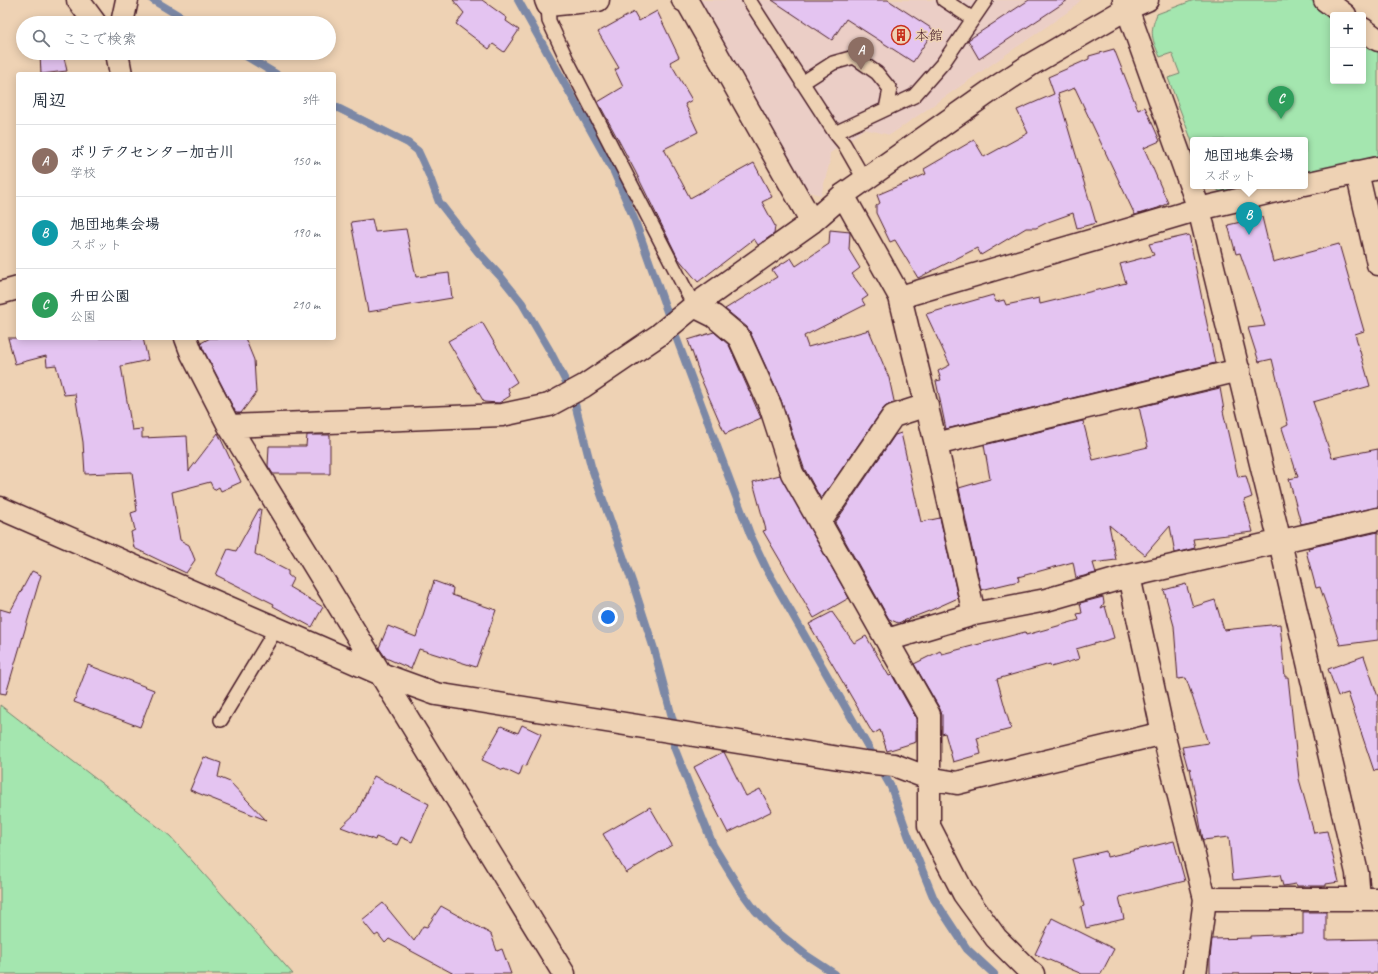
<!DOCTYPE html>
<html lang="ja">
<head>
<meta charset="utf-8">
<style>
	body { margin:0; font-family:Caveat,"Klee One",sans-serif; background:#f2f2f3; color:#1f2937 }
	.controls { position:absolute; right:12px; top:12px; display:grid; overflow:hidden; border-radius:4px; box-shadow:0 2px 10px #0003 }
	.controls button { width:36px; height:36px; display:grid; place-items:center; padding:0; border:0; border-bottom:1px solid #e0e1e3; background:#fff; color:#1f2937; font:20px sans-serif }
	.you { position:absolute; left:608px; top:617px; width:14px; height:14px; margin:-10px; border:3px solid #fff; border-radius:50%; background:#1a73e8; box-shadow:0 0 0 6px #1a73e833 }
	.badge { display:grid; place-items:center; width:26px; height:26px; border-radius:50%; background:#c8321e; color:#fff; font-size:13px; font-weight:700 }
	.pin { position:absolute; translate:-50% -33px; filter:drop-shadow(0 1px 2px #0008) }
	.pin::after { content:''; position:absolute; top:21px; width:14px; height:12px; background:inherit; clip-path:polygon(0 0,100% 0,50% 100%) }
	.popup { position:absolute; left:1190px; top:137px; width:118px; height:52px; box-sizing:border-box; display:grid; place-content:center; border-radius:4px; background:#fff; filter:drop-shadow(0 1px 3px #0005); font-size:13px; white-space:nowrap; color:#747a83 }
	.popup b { font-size:15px; color:#1f2937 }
	.popup::after { content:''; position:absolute; left:50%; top:100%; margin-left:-8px; border:8px solid transparent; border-top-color:#fff }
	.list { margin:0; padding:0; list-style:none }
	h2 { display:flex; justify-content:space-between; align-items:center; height:52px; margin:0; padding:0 16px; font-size:17px }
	h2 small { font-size:13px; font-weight:400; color:#747a83 }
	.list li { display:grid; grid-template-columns:26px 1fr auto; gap:12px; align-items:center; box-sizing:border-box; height:72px; padding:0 16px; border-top:1px solid #e0e1e3 }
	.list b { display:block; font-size:15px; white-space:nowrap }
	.list p { margin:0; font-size:13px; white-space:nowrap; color:#747a83 }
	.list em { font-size:13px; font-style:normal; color:#747a83 }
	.icon { flex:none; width:22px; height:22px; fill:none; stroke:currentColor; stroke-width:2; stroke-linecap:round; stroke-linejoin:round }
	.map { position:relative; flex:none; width:1378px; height:974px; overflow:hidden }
	.search { position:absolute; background:#fff; box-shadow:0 2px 10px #0003; left:16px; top:16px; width:320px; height:44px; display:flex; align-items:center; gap:10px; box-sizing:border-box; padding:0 14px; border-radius:22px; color:#747a83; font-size:15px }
	.panel { position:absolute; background:#fff; box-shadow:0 2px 10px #0003; left:16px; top:72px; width:320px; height:268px; border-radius:4px }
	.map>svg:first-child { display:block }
	.built { fill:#ebcec6 }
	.green { fill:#a4e6af; stroke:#77826d }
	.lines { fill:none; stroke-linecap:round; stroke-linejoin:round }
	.stream { stroke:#7b88a6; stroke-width:8 }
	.building { fill:#e4c4f1; stroke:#4a1f2b }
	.service-casing { stroke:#4a1f2b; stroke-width:16 }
	.minor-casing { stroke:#4a1f2b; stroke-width:25 }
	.tertiary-casing { stroke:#4a1f2b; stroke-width:25 }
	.service { stroke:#eed2b4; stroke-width:13 }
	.minor { stroke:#eed2b4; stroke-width:22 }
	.tertiary { stroke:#eed2b4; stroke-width:22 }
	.labels { text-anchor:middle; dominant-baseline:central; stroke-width:3; stroke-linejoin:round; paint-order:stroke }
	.poi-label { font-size:14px; fill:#4a1f2b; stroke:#eed2b4; text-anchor:start }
</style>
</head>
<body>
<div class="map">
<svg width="1378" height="974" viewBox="0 0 1378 974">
	<rect width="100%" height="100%" fill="#eed2b4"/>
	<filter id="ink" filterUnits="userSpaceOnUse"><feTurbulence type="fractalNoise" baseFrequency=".025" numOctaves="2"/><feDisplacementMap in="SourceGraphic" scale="8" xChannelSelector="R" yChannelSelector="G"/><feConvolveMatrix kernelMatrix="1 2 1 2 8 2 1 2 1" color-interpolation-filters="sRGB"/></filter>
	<g filter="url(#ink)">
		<path class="built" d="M699,0H1081L1069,11L890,135L864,129L844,144L830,153L829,165L821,195L801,190Z"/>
		<path class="green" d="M1194,0H1314L1334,15L1333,81H1363V36L1378,48V156L1305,173V140H1193V144L1168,78L1180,74L1172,53L1160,57C1152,39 1149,33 1157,14Z
			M1212,186H1251L1222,193Z
			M0,705L170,836L293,974H0Z"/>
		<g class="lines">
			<path class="stream" d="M153,0L191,23
				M518,0L614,172L635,221L676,337L750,534L766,568L891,787L908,835L934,899L967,949L994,974
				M241,53L276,74
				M334,106L408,143L418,151L429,175L439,202L478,252L501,277L522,303L550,351L566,382L575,404L591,466L634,587L654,649L673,721L674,747L713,845L741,891L755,910L770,926L806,955L835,974"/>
		</g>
		<path class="building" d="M453,0H482L507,18L506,21L519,30L504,52L493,44L489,49L456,24L464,13Z
			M772,0H888L934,30L913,62L846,19L832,40Z
			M1029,0H1068L979,59L968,40Z
			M657,11L679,57L670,62L692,100L685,104L698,132L664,149L690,198L754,163L772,197L762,202L775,226L774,234L758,245L754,239L698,282L678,258L635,171L598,102L623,87L615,70L619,68L598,32L634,12L639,21Z
			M58,19V23H39L38,21Z
			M1114,49L1138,110L1145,107L1160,141L1144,148L1168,203L1158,208L1135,215L1075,88L1058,94L1096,223L1077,228L1073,213L1048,222L1036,228H1026L981,255L977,248L918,278L895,240L890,242L876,213V206L880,203L877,195L926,174L924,169L974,140L984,157L1028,133L1017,110L1054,94L1048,77L1089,59V56Z
			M40,53H63L67,71L41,74Z
			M1262,217L1273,262L1339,244L1364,331L1355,334L1370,386L1313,402L1332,458L1378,449V507L1301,524L1289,479L1298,477L1282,428L1288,425L1272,359L1259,362L1248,328L1265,326L1240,253L1236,254L1228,225Z
			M372,219L375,232L406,229L416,277L449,273L452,298L368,312L351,222Z
			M830,230L850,232L849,250L860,268L852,274L868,296L862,300L865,305L804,336L808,347L869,330L889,378L894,401L892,403L883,409L821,499L804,468L781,400L750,332L747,327L725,309L777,277L772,270L791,258L796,266L829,244Z
			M1189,235L1215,363L946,429L936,381L941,380L938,371L950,365L926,314L993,295L996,302L1004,300L1006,305L1039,298L1040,304L1126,283L1120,264L1154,255L1149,244Z
			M482,322L517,382L508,388L510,396L499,403L484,402L448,341Z
			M714,332L729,345L761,418L725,434L698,372H699L688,340Z
			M8,338H143L148,360L121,366L132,430L142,429V438L187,436L189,471L218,433L241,482L221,491L219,487L214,490L210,482L172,492L180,540L189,545L195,560L186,573L134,548L131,532L135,530L131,513L137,511L132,472L85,474L83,442L75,394L64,395L56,365L47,366L46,356L15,364Z
			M210,338H245L254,360L256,393L241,413H236L203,349L201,343Z
			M1220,388L1224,410L1223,411L1238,477L1246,476L1252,497L1244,500L1253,532L1193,539L1195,548L1175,553L1170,526L1145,555L1109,525L1116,560L1093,563L1096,573L1076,578L1073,562L1018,577L1019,581L981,590L959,488L990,479L984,445L1083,421L1093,460L1148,447L1139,407Z
			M901,433L921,522L940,518L958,598L929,611L898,623L889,619L835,523L895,435Z
			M307,435H330V474H273L268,466L269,446H306Z
			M780,475L849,598L814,618L763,531L766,530L753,482Z
			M259,509H261L255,554L288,571V575L293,579L289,587L323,607L312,627L273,606L274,604L216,575L228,549L236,551Z
			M1378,532V640L1340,645L1320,587L1316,588L1306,551L1309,550L1308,548Z
			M32,571L41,575L6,694L0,693V609L10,612Z
			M434,581L453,588L452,595L496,610L476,667L419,649L411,669L386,658L379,648L388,626L416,637Z
			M1186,584L1193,607L1215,600L1224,630L1280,624L1285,677H1288L1299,779L1314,833L1327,831L1339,882L1326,884V886H1297L1296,884L1283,886L1280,875L1233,880L1229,837L1203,840L1190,768L1188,769L1182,747L1208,743L1186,678L1178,679L1174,626L1164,590Z
			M1103,597L1104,603L1101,608L1105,606L1114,638L1076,649L1079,659L1051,667L1050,664L997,679L1011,729L977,738L981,754L953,762L945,733L942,734V715L940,709L914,664L940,651L942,654L1025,632L1026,635L1079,620L1077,614L1082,613L1080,603Z
			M832,612L854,643L866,636L889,676L892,675L916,718V742L887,751L880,730L873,734L809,624Z
			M1364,656L1378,697V770L1374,771L1348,693L1338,696L1328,669Z
			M88,665L154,690L140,727L74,702Z
			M522,725L541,734L526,766L523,765L519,776L504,769L503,770L482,760L501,726L518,733Z
			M723,752H724L746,796L760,789L772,811L728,833L694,767Z
			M204,757L221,763L218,777L230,782L266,820L190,790Z
			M374,776L429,804L412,842L401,837L397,845L376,837L375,840L341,827L357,812Z
			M650,807L672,845L626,873L603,834Z
			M1174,841L1185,881L1119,897L1124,919L1086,928L1081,907L1084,906L1072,859L1106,851L1107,857Z
			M383,903L414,941L423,926L427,927L441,906L491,934L497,951L502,949L511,974H454L389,939L385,943L378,934L375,936L362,920Z
			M1303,912H1326V940L1378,939V973L1210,974V958L1212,939L1251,938V936L1303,934Z
			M1052,918L1114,949L1101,974H1082L1035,954Z"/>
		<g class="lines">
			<defs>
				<path id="service" d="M749,0L835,133L844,144L864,179
					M944,0L973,19
					M548,5L549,21L567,60L694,306
					M802,83L833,63L854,57L877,73L890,89L886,109
					M835,133L914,96L943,63L986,0
					M221,720L276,629"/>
				<path id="minor" d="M78,0L95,23
					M546,0L548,5L598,0
					M683,0L688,3L812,222
					M1124,0L1199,209L1280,542L1357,873L1359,899
					M1325,0L1345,15
					M122,23L127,0
					M1363,29L1378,40
					M117,53L121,74
					M1357,172L1378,264
					M1305,184L1378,168
					M0,293L18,288
					M900,297L1199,209L1297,186
					M694,306L714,316L739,337L770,405L792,473L929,715V826L964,894L996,938L1028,970L1033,974
					M186,338L192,354L229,426L564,974
					M229,426L502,415L549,405L584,386L659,335L694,306L812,222L843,195L900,297L936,444L974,614
					M936,444L1239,370
					M0,508L381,674L436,694L864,762L894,765L928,778L957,783L1163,733
					M820,522L893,416L927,405
					M1129,576L1163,733L1205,899L1195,974
					M887,640L974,614L1046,600L1129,576L1378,519
					M1205,899H1378"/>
				<path id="tertiary" d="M843,195L989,92L1030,65L1126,9L1147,0"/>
			</defs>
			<use href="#service" class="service-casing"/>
			<use href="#minor" class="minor-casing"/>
			<use href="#tertiary" class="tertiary-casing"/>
			<use href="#service" class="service"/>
			<use href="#minor" class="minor"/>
			<use href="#tertiary" class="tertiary"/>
		</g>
	</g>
	<defs>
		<symbol id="building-ring" viewBox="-11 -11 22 22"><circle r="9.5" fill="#eed2b4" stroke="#c8321e" stroke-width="1.5"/><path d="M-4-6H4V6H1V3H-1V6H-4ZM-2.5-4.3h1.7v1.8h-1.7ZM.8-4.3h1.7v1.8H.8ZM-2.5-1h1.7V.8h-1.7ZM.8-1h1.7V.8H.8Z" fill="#c8321e"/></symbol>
	</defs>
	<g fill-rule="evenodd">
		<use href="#building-ring" x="890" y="24" width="22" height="22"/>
	</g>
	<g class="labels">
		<g class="poi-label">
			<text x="915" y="35">本館</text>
		</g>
	</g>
</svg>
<div class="controls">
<button>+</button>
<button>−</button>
</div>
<div class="you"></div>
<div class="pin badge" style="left:861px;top:70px;background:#8d6e63">A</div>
<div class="pin badge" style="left:1249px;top:235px;background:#0f9aa8">B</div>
<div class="popup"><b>旭団地集会場</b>スポット</div>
<div class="pin badge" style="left:1281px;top:119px;background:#2e9e5b">C</div>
<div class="search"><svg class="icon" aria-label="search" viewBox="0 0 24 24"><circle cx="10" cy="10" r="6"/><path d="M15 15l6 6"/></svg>ここで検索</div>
<section class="panel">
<h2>周辺<small>3件</small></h2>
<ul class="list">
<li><span class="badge" style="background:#8d6e63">A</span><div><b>ポリテクセンター加古川</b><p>学校</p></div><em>150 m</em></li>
<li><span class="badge" style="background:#0f9aa8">B</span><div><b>旭団地集会場</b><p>スポット</p></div><em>190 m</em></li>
<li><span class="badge" style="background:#2e9e5b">C</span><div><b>升田公園</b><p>公園</p></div><em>210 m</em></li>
</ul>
</section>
</div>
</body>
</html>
